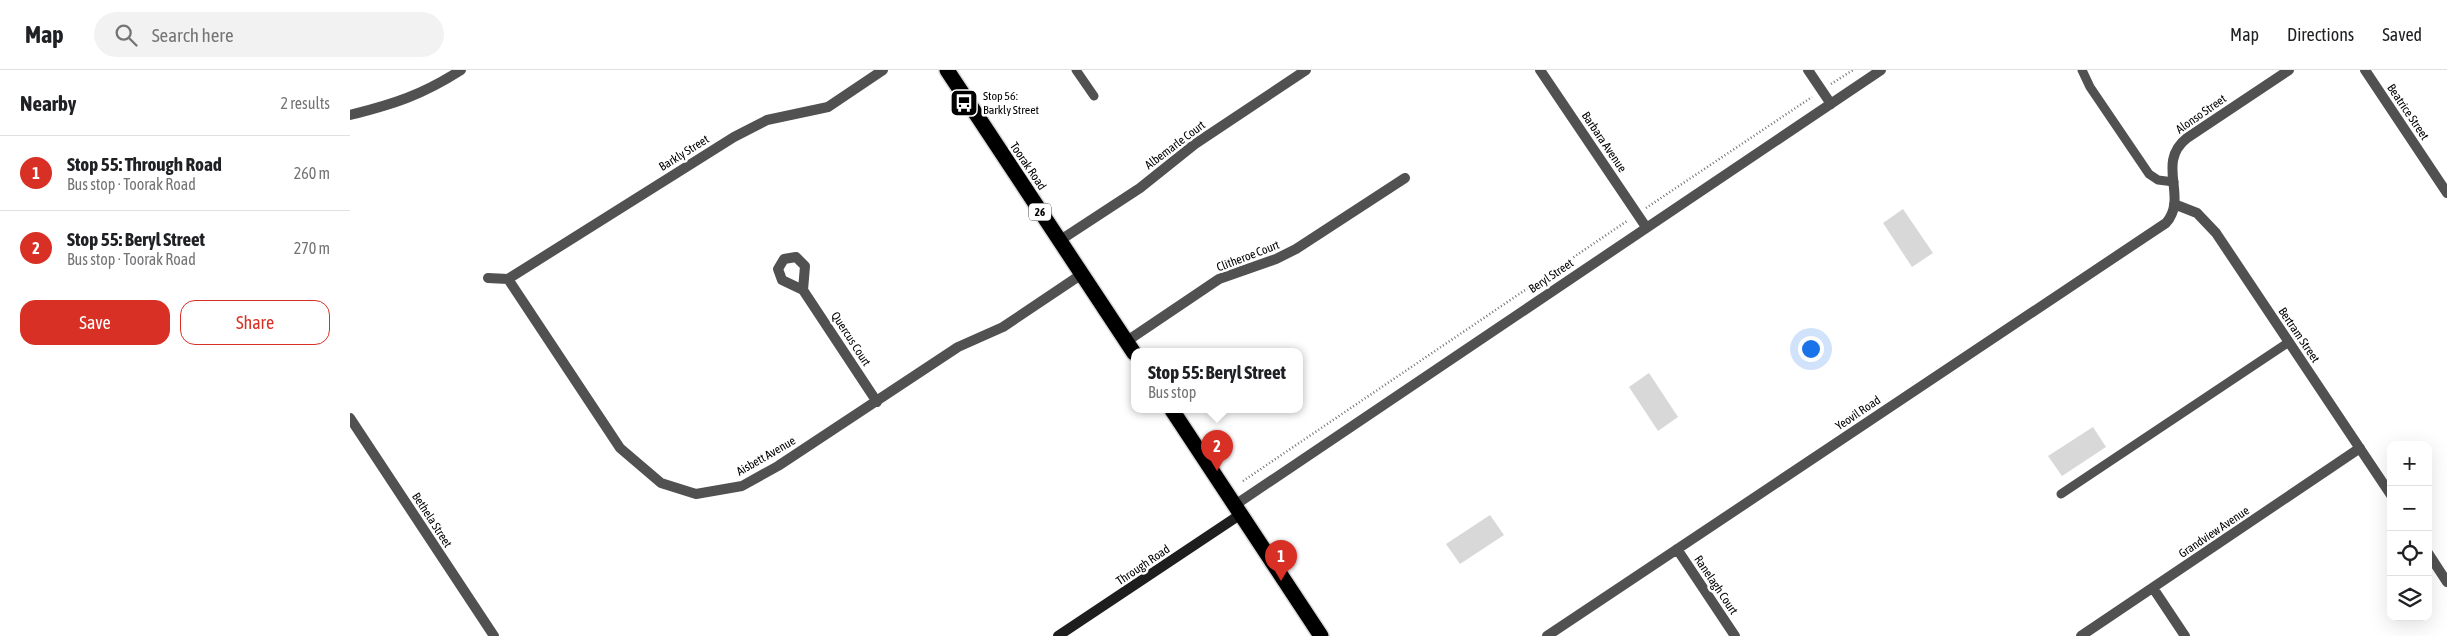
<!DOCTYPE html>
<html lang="en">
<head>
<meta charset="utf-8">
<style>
	body { margin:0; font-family:"Asap Condensed",sans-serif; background:#f2f2f2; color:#202124 }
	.controls { position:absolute; right:15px; bottom:15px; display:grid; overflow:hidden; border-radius:10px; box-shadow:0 5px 20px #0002 }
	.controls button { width:45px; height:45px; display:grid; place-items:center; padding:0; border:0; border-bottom:1px solid #e0e0e0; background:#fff; color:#202124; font:25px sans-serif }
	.you { position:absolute; left:1460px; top:278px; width:18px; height:18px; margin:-12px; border:4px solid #fff; border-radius:50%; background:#1a73e8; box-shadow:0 0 0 8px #1a73e833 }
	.badge { display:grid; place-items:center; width:32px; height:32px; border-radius:50%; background:#d93025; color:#fff; font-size:16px; font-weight:700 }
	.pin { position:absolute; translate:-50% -41px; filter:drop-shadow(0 1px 2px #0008) }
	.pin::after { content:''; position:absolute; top:26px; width:18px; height:15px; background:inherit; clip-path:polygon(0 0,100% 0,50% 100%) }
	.popup { position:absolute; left:781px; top:278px; width:172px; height:65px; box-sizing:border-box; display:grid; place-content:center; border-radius:10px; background:#fff; filter:drop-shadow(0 1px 4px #0005); font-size:16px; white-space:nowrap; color:#757577 }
	.popup b { font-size:19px; color:#202124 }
	.popup::after { content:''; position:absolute; left:50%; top:100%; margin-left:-10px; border:10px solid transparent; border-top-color:#fff }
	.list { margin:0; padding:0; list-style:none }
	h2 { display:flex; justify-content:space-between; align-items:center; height:65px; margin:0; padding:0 20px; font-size:21px }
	h2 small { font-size:16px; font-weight:400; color:#757577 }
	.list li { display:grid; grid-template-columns:32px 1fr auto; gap:15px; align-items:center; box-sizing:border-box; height:75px; padding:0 20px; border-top:1px solid #e0e0e0 }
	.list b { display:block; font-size:19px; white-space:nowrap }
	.list p { margin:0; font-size:16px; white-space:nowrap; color:#757577 }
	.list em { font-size:16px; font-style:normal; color:#757577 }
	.actions { display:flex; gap:10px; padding:15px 20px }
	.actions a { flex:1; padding:11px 0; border:1px solid #d93025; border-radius:15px; text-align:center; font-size:18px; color:#d93025 }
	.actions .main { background:#d93025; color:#fff }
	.icon { flex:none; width:28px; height:28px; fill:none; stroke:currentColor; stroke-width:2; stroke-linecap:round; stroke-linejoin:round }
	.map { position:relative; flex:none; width:2097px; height:566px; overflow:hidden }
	header { display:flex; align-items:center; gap:30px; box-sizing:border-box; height:70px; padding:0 25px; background:#fff; border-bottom:1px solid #e0e0e0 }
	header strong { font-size:24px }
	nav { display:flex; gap:28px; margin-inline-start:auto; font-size:18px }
	.search { width:350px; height:45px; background:#f2f2f2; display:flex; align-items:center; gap:12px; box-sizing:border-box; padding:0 18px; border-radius:28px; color:#757577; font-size:19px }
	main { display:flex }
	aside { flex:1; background:#fff }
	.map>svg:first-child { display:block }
	.green { fill:#d8d8d8 }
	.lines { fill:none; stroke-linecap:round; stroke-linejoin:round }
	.highway-casing { stroke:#dbdbdb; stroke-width:18 }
	.path { stroke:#737373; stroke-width:2.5; stroke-dasharray:1 2.5; stroke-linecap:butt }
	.lane { stroke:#515151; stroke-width:9 }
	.street { stroke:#515151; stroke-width:10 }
	.secondary { stroke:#1e1e1e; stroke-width:10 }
	.highway { stroke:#000; stroke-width:15 }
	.tram { stroke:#000; stroke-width:1 }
	.labels { text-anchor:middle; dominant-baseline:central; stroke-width:5; stroke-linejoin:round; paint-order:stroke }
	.shield { fill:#fff; stroke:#4c4c4c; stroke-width:1 }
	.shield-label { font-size:11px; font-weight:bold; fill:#000 }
	.poi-label { font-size:12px; fill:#000; stroke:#fff; text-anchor:start }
	.street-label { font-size:12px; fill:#000; stroke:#fff }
</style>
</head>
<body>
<header>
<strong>Map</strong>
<div class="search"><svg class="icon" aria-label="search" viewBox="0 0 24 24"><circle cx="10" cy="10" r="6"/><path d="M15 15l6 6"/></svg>Search here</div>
<nav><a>Map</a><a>Directions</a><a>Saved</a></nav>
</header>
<main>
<aside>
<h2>Nearby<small>2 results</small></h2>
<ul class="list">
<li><span class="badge">1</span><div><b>Stop 55: Through Road</b><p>Bus stop · Toorak Road</p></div><em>260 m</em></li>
<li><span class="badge">2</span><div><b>Stop 55: Beryl Street</b><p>Bus stop · Toorak Road</p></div><em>270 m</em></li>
</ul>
<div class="actions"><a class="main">Save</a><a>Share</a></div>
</aside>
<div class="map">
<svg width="2097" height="566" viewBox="0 0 2097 566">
	<rect width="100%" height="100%" fill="#fff"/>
	<path class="green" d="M1553,139L1583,183L1562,197L1533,153Z
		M1299,303L1328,347L1308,361L1279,317Z
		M1743,357L1756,377L1712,406L1698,386Z
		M1140,445L1154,465L1110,494L1096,474Z"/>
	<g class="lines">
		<defs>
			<path id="highway" d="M597,0L784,283
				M822,340L971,566"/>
		</defs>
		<use href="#highway" class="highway-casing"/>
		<path class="path" d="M1481,14L1503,0
			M1296,138L1462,27
			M893,411L1277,151"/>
		<path class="lane" d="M726,0L744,26
			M1732,0L1740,17L1799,104L1808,110L1824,112
			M1711,424L1939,272"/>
		<path class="street" d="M1190,0L1296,157
			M1458,0L1481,34
			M2015,0L2097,123
			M0,45C44,34 72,25 111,0
			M1824,134L1847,143L1866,163L2041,425
			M709,171L790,118L845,74L956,0
			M138,208L158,209L270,378L311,413L346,424L392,416L428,396L608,277L653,257L732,204
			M158,209L384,67L417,50L478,37L533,0
			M453,220L455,196L446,187L434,189L428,199L432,210L453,220L527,332
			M777,271L869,209L926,189L946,179L1055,108
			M0,348L144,566
			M885,435L1531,0
			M1327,479L1385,566
			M2078,483L2097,512
			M1803,518L1835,566
			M1197,566L1816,153C1839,127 1805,93 1837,68L1939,0
			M1731,566L2010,378"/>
		<path class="secondary" d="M708,566L891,444"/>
		<use href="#highway" class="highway"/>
		<path class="tram" d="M592,0L784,291
			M601,0L788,282
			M817,340L967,566
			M827,340L903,457"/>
	</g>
	<defs>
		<symbol id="bus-square" viewBox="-11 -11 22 22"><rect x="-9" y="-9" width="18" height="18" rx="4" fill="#000" stroke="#fff"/><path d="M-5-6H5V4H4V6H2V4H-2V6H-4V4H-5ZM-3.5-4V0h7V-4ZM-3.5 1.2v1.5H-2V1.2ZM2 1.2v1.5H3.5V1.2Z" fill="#fff"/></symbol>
	</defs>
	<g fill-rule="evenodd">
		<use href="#bus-square" x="598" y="17" width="32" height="32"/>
	</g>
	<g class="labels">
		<rect class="shield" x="679" y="133.5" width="22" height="17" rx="4"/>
		<g class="shield-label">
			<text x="690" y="142">26</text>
		</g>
		<g class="poi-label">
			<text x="633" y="26">Stop 56:<tspan x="633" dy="14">Barkly Street</tspan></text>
		</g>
		<g class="street-label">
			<text transform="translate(2058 42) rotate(56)">Beatrice Street</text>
			<text transform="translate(1851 44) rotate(-35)">Alonso Street</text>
			<text transform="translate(1254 72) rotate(56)">Barbara Avenue</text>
			<text transform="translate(825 75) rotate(-37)">Albemarle Court</text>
			<text transform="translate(334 83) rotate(-32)">Barkly Street</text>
			<text transform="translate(678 96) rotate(56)">Toorak Road</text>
			<text transform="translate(898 186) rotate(-21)">Clitheroe Court</text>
			<text transform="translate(1201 206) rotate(-34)">Beryl Street</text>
			<text transform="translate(1949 265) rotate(56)">Bertram Street</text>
			<text transform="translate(501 269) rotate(57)">Quercus Court</text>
			<text transform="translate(1508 343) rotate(-34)">Yeovil Road</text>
			<text transform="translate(416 386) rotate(-30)">Aisbett Avenue</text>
			<text transform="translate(82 450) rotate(57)">Bethela Street</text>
			<text transform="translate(1864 462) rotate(-34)">Grandview Avenue</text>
			<text transform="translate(793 495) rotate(-34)">Through Road</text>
			<text transform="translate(1366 515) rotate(56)">Ranelagh Court</text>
		</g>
	</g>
</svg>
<div class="controls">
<button>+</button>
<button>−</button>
<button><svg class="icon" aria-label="locate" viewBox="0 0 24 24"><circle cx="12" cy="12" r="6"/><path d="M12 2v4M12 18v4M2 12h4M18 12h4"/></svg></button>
<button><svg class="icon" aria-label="layers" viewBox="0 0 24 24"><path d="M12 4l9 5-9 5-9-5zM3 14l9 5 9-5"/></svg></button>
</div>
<div class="you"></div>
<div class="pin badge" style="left:931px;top:511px">1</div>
<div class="pin badge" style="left:867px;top:401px">2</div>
<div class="popup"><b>Stop 55: Beryl Street</b>Bus stop</div>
</div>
</main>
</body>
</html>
